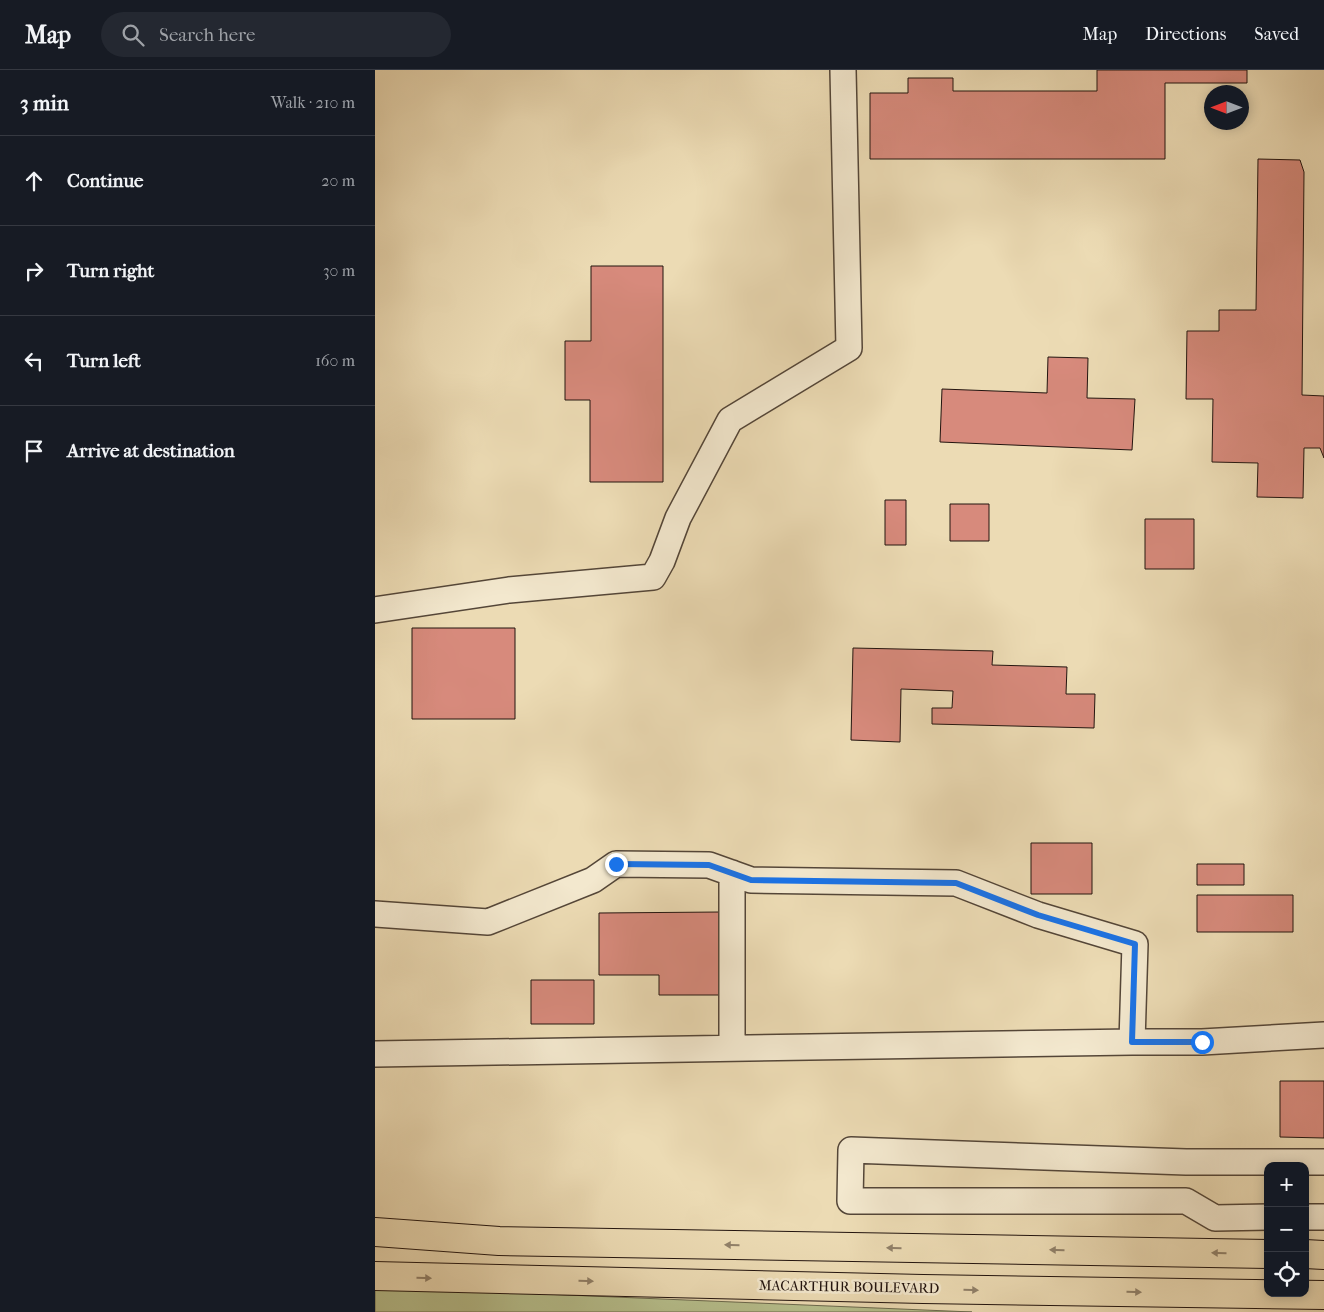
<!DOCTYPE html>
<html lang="en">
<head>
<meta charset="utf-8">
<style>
	body { margin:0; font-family:"IM FELL French Canon",serif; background:#242831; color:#f1f3f6 }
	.controls { position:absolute; right:15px; bottom:15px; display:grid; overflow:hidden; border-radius:10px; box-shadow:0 2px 12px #0003 }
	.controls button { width:45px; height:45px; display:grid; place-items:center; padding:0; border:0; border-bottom:1px solid #363941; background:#171b24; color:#f1f3f6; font:25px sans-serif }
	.compass { position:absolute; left:829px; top:15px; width:45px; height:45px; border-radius:50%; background:#171b24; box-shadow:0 2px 12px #0003; rotate:270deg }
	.stop { position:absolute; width:15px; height:15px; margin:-11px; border:4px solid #1a73e8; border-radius:50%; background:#fff }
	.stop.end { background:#1a73e8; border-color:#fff; box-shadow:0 1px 5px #0008 }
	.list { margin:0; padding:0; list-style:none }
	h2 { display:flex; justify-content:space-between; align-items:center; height:65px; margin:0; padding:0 20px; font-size:21px }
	h2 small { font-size:16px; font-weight:400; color:#9ea1a6 }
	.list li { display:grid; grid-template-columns:32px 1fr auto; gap:15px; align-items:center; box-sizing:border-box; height:90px; padding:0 20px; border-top:1px solid #363941 }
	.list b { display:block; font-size:19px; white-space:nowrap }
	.list em { font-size:16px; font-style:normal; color:#9ea1a6 }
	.icon { flex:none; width:28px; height:28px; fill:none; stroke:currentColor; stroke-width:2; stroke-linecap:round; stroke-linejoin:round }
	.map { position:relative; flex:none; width:949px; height:1242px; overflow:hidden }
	header { display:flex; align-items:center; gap:30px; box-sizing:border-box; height:70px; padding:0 25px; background:#171b24; border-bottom:1px solid #363941 }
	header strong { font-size:24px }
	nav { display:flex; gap:28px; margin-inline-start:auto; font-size:18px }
	.search { width:350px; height:45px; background:#242831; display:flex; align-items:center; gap:12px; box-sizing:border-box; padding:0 18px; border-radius:28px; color:#9ea1a6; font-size:19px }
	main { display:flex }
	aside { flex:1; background:#171b24 }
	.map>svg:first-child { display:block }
	.green { fill:#b7c08e; stroke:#6c6a4e }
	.building { fill:#d78a7c; stroke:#22140f }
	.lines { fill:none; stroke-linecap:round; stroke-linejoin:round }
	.minor-casing { stroke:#544638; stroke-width:28 }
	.major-casing { stroke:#22140f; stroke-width:30 }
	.minor { stroke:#f3e8ce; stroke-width:25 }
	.major { stroke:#ecdbb4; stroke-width:28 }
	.oneway { fill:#91816a }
	.route { stroke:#1a73e8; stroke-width:6 }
	.labels { text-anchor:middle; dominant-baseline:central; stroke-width:5; stroke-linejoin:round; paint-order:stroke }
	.street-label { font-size:14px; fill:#22140f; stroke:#f3e8ce }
</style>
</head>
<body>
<header>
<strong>Map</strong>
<div class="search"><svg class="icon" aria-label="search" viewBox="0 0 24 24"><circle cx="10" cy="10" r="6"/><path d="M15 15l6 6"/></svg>Search here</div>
<nav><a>Map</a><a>Directions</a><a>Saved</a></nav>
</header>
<main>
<aside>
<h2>3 min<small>Walk · 210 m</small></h2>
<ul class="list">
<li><svg class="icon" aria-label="ahead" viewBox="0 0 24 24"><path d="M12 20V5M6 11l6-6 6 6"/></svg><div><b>Continue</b></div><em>20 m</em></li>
<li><svg class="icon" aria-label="right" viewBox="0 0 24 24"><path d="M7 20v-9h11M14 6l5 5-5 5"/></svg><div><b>Turn right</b></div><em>30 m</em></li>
<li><svg class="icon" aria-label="left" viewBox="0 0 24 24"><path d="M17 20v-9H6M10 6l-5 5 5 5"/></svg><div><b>Turn left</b></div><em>160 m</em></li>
<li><svg class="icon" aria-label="arrive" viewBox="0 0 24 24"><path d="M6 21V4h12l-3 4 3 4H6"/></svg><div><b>Arrive at destination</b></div></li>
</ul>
</aside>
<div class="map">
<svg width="949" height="1242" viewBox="0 0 949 1242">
	<rect width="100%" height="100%" fill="#ecdbb4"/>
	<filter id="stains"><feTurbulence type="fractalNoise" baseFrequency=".004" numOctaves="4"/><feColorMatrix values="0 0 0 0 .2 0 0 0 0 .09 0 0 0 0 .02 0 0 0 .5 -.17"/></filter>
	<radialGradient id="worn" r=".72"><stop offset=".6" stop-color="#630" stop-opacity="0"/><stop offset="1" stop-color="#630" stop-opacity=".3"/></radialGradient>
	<path class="green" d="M0,1217L597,1242H0Z"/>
	<path class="building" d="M722,0H872V13H790V89H495V23H533V8H578V21H722Z
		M883,89L925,90L929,102L927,325L949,326V388L945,378H929L928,428L882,427L883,393L837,392L838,329H811L812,261H844V240H881Z
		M216,196H288V412H215V330H190V271H216Z
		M673,287L713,288L712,328L760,329L757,380L565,372L567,319L672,323Z
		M510,430H531V475H510Z
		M575,434H614V471H575Z
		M770,449H819V499H770Z
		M37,558H140V649H37Z
		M478,578L618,581L617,595L692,597L691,624H720L719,658L557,654V638H577L578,621L526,619L525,672L476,670Z
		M656,773H717V824H656Z
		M822,794H869V815H822Z
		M822,825H918V862H822Z
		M345,842L346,925H284V905H224V843Z
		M156,910H219V954H156Z
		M905,1011H949V1068L905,1067Z"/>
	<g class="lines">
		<defs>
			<path id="minor" d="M0,540L134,520L278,507L287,491L303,448L355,350L474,278L468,0
				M0,844L113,852L218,810L241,794L334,795L376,810L581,813L663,845L760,874L757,972
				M357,978V803
				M0,984L757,972H827L949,965
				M893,1147L840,1148L811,1131H475L476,1080L811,1092H949
				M930,1147H949"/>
			<path id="major" d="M0,1162L124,1171L893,1184
				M930,1184L949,1185
				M0,1206L548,1219L949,1225"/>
		</defs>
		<use href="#minor" class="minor-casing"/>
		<use href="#major" class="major-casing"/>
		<use href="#minor" class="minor"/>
		<use href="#major" class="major"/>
	</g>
	<defs><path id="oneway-solid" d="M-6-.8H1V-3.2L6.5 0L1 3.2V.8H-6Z" transform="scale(1.25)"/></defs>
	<g class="oneway">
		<use href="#oneway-solid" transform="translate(357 1175) rotate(-179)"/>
		<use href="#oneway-solid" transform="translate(519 1178) rotate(-179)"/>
		<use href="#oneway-solid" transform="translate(682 1180) rotate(-179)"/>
		<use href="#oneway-solid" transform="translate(844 1183) rotate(-179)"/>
		<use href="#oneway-solid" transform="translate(49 1208) rotate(1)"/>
		<use href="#oneway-solid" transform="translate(211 1211) rotate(1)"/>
		<use href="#oneway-solid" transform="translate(596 1220) rotate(1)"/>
		<use href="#oneway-solid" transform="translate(759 1222) rotate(1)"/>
	</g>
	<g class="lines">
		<path class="route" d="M241,794L334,795L376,810L581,813L663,845L760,874L757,972H827"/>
	</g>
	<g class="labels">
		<g class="street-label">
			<text transform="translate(474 1217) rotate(1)">MACARTHUR BOULEVARD</text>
		</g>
	</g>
	<rect width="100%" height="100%" filter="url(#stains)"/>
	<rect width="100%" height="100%" fill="url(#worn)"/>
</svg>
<div class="controls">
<button>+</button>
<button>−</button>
<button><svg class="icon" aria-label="locate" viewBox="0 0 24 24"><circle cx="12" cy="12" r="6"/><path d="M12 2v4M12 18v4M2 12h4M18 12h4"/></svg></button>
</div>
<svg class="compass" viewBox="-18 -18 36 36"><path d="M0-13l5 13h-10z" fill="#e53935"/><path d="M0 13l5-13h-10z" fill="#9ea1a6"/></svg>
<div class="stop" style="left:827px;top:972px"></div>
<div class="stop end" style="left:241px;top:794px"></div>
</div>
</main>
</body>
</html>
